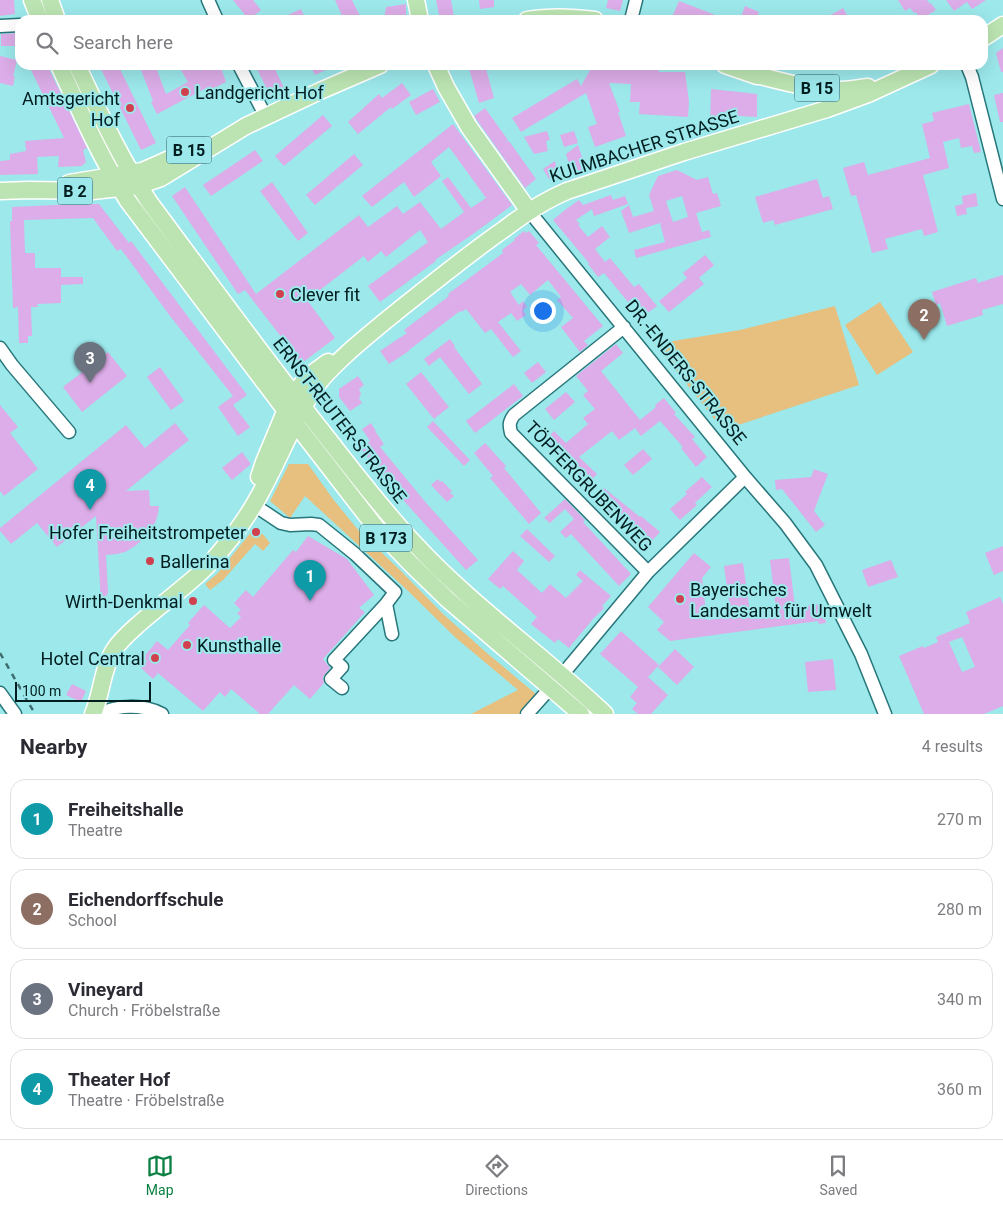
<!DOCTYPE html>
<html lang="en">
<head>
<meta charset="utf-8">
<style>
	body { margin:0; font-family:Roboto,sans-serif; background:#f2f2f3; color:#2b2b33 }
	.scale { position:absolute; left:15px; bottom:12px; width:136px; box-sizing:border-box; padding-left:5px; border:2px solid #001e20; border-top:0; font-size:14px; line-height:18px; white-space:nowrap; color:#001e20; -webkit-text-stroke:4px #9ce8eb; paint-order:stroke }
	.you { position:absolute; left:542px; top:310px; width:18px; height:18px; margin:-12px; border:4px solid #fff; border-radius:50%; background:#1a73e8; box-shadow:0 0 0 8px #1a73e833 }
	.badge { display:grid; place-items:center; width:32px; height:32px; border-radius:50%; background:#0b8043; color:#fff; font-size:16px; font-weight:700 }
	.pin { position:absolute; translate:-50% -41px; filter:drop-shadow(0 1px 2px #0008) }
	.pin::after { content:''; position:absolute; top:26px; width:18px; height:15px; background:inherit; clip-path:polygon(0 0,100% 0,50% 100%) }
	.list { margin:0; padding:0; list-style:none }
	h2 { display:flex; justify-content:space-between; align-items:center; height:65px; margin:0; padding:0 20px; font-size:21px }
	h2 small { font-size:16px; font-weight:400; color:#7c7c81 }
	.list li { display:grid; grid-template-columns:32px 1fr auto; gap:15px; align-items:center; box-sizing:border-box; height:80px; margin:0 10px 10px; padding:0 10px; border:1px solid #e1e1e2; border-radius:15px }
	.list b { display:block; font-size:19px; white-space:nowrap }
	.list p { margin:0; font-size:16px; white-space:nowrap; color:#7c7c81 }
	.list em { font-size:16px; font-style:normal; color:#7c7c81 }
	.icon { flex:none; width:28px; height:28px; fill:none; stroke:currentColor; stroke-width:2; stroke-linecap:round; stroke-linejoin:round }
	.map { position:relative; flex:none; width:1003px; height:714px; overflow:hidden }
	.search { position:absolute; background:#fff; box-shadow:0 5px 20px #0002; left:15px; right:15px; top:15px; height:55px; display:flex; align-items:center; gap:12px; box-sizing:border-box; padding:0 18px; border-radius:15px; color:#7c7c81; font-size:19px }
	.sheet { height:425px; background:#fff }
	nav { display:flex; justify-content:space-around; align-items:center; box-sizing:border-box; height:70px; border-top:1px solid #e1e1e2; background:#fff; font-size:14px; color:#7c7c81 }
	nav a { display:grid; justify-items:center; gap:2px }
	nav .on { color:#0b8043 }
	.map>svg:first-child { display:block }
	.green { fill:#e7bf7e }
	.building { fill:#dcade8; fill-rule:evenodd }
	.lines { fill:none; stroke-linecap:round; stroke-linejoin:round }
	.minor-casing { stroke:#27767a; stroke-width:15 }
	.major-casing { stroke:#fff; stroke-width:19 }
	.minor { stroke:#fff; stroke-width:12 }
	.major { stroke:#bce4b2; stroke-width:16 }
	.rail { stroke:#3e6e70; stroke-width:2.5; stroke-dasharray:6 6; stroke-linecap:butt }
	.poi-dot { fill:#d0404e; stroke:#9ce8eb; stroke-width:2 }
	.labels { text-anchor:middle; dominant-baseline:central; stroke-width:4; stroke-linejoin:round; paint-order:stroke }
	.shield { fill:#9ce8eb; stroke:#2f5b5d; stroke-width:1 }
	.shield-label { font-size:16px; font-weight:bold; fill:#001e20 }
	.poi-label { font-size:18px; fill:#001e20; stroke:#9ce8eb; text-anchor:start }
	.street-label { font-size:18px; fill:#001e20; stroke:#9ce8eb }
</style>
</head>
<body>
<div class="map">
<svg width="1003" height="714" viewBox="0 0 1003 714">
	<rect width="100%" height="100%" fill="#9ce8eb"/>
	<path class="green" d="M880,302L913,352L877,375L845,325Z
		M835,306L859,385L723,430L655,344L740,330Z
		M289,464H308L333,499L359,531L401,571L443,614L488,654L536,694L519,714H471L518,690L456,638L406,589L305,496L290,518L270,501Z
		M256,526L270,543L263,551L255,544L223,580L210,590L205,584L218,573Z"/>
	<path class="building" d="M0,0H14L15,14L0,16Z
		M233,0H253L261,10L249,20Z
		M335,0H352L362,20H344Z
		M436,0H451L454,17L440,20Z
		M479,0H494V7L480,9Z
		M608,0H623L620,11L606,8Z
		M898,0H927L930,4L931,3L936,10L920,20L916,12L914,13L910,8L905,11Z
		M946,0H986L972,9L967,2L954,11Z
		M679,1L705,11L728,20H688L673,15Z
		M406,4V20H384L386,7Z
		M745,6L759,12L756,20H740Z
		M843,8L850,20H821L838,11Z
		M301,9L306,20H277Z
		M20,33V46H1V34Z
		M1003,48V72H1001L996,53Z
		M0,56L17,60L13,77L15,76L13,86L0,83Z
		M31,65H47L87,148L83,150L86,162L82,166L58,167L59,156L37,157L38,174L0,175V161L10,160V154L26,151L25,141L64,138L31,70L33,69Z
		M99,65H118L156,143L141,150Z
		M139,65H155L166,94L188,82L178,65H197L200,71L210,65H220L226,82L212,89L210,86L157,114L151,102L153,101Z
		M255,65H273L285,90L271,97Z
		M310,65H336L315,75Z
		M468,65H485L494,98L479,103Z
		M593,65H652L658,67L659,72H685L689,101L688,117L639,114L640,102H630L631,84L609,83L620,112H618L626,136L595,147L588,127L597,124L586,93L521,132L512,118L577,79L581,86Z
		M402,83L411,95L392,109L391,107L358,134L348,122L379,94L382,98Z
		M433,89L440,102L416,115L409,102Z
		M711,89L757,94V117L724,115V122L720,125L710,124Z
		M1003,93V122H1000L994,95Z
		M969,104L981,152L974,153L972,146L961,148L959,138L943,142L949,168L923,175L938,232L924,236L922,229L885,239L888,249L872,253L856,195L851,196L843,168L864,162L868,175L930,158L922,124L934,121L932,113Z
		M485,108L508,140L505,142L509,141L536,179L525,188L474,116Z
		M323,115L332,126L284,166L275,156Z
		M453,124L512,205L473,234L435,260L436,261L380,302L368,286L428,242L420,230L386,257L381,251L368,262L364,256L307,300L335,338L298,366L285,350L289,347L245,290L238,294L172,196L185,187L256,294L359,215L368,227L397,206L403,214L420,202L441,229L464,212L442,181L448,177L471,208L486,198L449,147L431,162L441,176L414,197L404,182L372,207L362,196Z
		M547,131L550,140L546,141L548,151L534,154L524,137Z
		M574,131L578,143L564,147L560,135Z
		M578,145L584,163L586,162L588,169L572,174L566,154Z
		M255,150L263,161L211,196L203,185Z
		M354,154L363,165L315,205L306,195Z
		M555,161L558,176L549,179L543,169Z
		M677,170L697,180L708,177L713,194L717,193L721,206L696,213L702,232L709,230L711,237L636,258L634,250L665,242L660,223L629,233L621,211L629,205L633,217L654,211L649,195L658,176ZM682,196L688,217L673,222L666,201Z
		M817,179L823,198L829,196L833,209L775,225L773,220L763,223L755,197Z
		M272,182L308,233L298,241L260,191Z
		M976,193L978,206L966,208L967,214L957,216L955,206L963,204L962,196Z
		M611,195L613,200L625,196L628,204L594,216L592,209L576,220L580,224L578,225L588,237L602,226L610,237L595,249L605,262L610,258L634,287L639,284L657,306L646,314L633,298L628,302L604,273L598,277L588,264L589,263L553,220L565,210L579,200L583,205Z
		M77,204H99L129,243L131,241L247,395L233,405L250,427L238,436L218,407L233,396L170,316L121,249L117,251L93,218L24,220L25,253H35V268H61V277H83V284L61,285V303L37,304L38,307H31L32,336H28V343H19L18,307L13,308L10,221H12V207Z
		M524,231L526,233L529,231L539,243L536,245L603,326L584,341L588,345L580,352L561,327L573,318L557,300L561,297L548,280L530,295L521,284L510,292L519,305L523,301L527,307L523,310L526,315L517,321L511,313L498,322L521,351L513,357L491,329L485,333L466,309L461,312L460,311L409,350V351L389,364L380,351L407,333L404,330L449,296L448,294L503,253L502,250L515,240L514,239Z
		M705,255L714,265L699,278L704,284L669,312L659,301L687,278L683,273Z
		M1003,275V304L982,310L983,315L947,326L940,303L936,305L932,292L976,278L978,283Z
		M450,339L455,346L454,347L482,384L469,394L440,357L429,366L424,359Z
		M616,344L623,353L601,371L640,420L656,407L655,405L664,398L676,413L674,414L695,437L692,439L707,457L696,467L681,448L683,447L660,421L641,436L635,428L619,440L612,431L579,457L597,474L587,485L544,441L554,431L566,443L588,424L583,418L595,409L583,395L588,391L576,376Z
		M108,352L127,376L82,412L63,387Z
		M538,362L546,372L532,383L524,373Z
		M160,367L184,401L171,410L147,377Z
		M421,372L449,407L434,419L406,384Z
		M358,376L364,385L359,389L361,394L359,398L362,403L350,411L339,397V389Z
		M514,384L523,396L475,433L466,421Z
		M566,392L575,402L554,420L545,409Z
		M0,405L18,427L10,433L38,469L4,496L0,491Z
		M433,421L470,460L464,466L427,427Z
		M175,423L189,440L126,491L149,490L150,506H159L158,514L155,523L143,539L135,546L125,552L117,554L106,555L108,593L101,603L96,516L57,547L37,523L11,544L0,531V528L126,425L145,448Z
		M371,423L376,431H375L384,444L380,447L385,453L427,504L478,560L466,570L395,491L361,449L370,441L362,429Z
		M485,443L506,466L504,468L541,513L529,524L490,478L493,476L474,453Z
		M643,449L652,459L633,475L624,465Z
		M242,452L251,464L232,480L222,468Z
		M814,469L828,474L814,511L825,525L816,532L782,489L776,490L775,480L811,477Z
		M702,477L712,487L695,503L697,505L680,520L670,509L687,494L685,492Z
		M438,479L440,482L442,481L452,491L450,493L454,496L447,502L431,485Z
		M604,488L640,517L641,516L660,532L649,544L630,528L629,530L594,499Z
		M565,499L585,520L583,522L631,574L619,586L571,534L566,538L560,532L574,519L565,509L550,523L544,518Z
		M527,529L555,556L549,562L520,536Z
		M308,536L347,559L374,595L359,608L365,612L323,659L330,668L323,677L324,683L310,699L294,685L268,714H260L231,689L225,697L220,692L203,711L158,673L153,679L141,668L147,661L143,658L157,641L168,650L190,625L188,623L204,605L230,628L241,617L237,613L241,610L234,603L246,590L253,597L293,550L296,552Z
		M1003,546V571L994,575L985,553Z
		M513,551L524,561L517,570L542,593L550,584L566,598L583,581L576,575L580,570L611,596L602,606L604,608L593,619L569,648L558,639L555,643L531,624L537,617L503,586L500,589L488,579Z
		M694,553L711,567L702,578L707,620L731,617L724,566L743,563L750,613L776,610L770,560L789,558L795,607L823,604L826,623L819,624L818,621L670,641L657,630L664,622L648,607Z
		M891,560L898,577L868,587L862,570Z
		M1000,597L1003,604V706L984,714H924L899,656L923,646L924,648L938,642L936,637L970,623L966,612ZM962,637L975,667L962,672L949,642Z
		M621,631L659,665L648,677L668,695L651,714H638L632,709L637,703L630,697L638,687L600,654Z
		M675,649L694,667L677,685L658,667Z
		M833,659L836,690L808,692L805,662Z
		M72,684L86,691L81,702L66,695Z"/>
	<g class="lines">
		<defs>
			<path id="minor" d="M208,0L217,20
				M631,20L636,0
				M0,26L20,25
				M239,65L266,117
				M967,65L972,77L1003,199
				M529,211L745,477L785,523L816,565L861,654L885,714
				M624,327L514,415C509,422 509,425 511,433L648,572
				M0,348L12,365L69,432
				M254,505L281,523L290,525L311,524L319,525L355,554L395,592L386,604L334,660L342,667L331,679L342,688
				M386,604L392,634
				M0,693L15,714
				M98,714C118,705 142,704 162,714
				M527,714L562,675L648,572L745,477"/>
			<path id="major" d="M32,0L40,20
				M50,0L57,20
				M416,0L420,20
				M527,20C550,16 572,17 595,20
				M983,38L1003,25
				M59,65C80,111 101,159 128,201L295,423L377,529L412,565L447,599L581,714
				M77,65C99,112 121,160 150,203C208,281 265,359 325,435C354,472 382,509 414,543C472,606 543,655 605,714
				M436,65L446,87L469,127L529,211
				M725,65L757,76
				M748,73C778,80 809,90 841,90C850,90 859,88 868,87
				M69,183L142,171L156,165L187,151
				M0,191L29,190L92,191L138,186L161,178L246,126L320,91L380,65
				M259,477L264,462L289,402L306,378L328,362
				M93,714C102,693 102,669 114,650C121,639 131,631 140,623C168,598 201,577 224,547C237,531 250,513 260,494C278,461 292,426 311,394C322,376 337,363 352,349C374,330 396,312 419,294C447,272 474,250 503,230C524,214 543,201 567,191L684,152L827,109L868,94L931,65"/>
		</defs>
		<use href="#minor" class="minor-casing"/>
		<use href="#major" class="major-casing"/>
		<use href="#minor" class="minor"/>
		<use href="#major" class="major"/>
		<path class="rail" d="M0,653L35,714"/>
	</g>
	<g class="poi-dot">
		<circle cx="185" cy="92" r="5"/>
		<circle cx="130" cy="108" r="5"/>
		<circle cx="280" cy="294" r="5"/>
		<circle cx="256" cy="532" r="5"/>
		<circle cx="150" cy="561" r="5"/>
		<circle cx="680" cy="599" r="5"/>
		<circle cx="193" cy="601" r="5"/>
		<circle cx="187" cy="645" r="5"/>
		<circle cx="155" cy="658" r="5"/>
	</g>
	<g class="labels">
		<g class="shield">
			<rect x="794.5" y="74.5" width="45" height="27" rx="4"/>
			<rect x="166.5" y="136.5" width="45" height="27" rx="4"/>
			<rect x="57.5" y="177.5" width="35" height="27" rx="4"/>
			<rect x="360" y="524.5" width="52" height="27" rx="4"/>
		</g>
		<g class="shield-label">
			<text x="817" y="88">B 15</text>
			<text x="189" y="150">B 15</text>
			<text x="75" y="191">B 2</text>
			<text x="386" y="538">B 173</text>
		</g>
		<g class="poi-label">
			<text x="195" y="92">Landgericht Hof</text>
			<text x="120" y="98" text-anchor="end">Amtsgericht<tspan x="120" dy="21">Hof</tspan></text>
			<text x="290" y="294">Clever fit</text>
			<text x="246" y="532" text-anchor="end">Hofer Freiheitstrompeter</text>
			<text x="160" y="561">Ballerina</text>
			<text x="690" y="589">Bayerisches<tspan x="690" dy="21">Landesamt für Umwelt</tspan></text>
			<text x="183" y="601" text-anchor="end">Wirth-Denkmal</text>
			<text x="197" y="645">Kunsthalle</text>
			<text x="145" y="658" text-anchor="end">Hotel Central</text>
		</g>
		<g class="street-label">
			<text transform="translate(644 146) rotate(-18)">KULMBACHER STRASSE</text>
			<text transform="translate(686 372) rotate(51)">DR.-ENDERS-STRASSE</text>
			<text transform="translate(340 420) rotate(52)">ERNST-REUTER-STRASSE</text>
			<text transform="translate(589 486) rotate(46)">TÖPFERGRUBENWEG</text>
		</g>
	</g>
</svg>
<div class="scale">100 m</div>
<div class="you"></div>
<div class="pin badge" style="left:310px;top:601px;background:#0f9aa8">1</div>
<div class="pin badge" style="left:924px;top:340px;background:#8d6e63">2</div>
<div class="pin badge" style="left:90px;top:383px;background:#6b7280">3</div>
<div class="pin badge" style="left:90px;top:510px;background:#0f9aa8">4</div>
<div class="search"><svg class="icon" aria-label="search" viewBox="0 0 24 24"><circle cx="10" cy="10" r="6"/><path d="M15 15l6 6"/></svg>Search here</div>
</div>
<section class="sheet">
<h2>Nearby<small>4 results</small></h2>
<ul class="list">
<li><span class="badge" style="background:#0f9aa8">1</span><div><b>Freiheitshalle</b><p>Theatre</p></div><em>270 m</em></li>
<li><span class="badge" style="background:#8d6e63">2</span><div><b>Eichendorffschule</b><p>School</p></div><em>280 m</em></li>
<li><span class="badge" style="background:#6b7280">3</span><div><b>Vineyard</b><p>Church · Fröbelstraße</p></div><em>340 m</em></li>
<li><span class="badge" style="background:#0f9aa8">4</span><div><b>Theater Hof</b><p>Theatre · Fröbelstraße</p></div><em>360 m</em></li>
</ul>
</section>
<nav>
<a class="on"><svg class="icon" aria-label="map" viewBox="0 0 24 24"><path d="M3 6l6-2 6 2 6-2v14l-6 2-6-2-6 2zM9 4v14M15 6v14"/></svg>Map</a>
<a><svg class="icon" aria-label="directions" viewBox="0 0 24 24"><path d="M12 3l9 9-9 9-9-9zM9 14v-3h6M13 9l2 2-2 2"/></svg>Directions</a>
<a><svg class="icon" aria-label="saved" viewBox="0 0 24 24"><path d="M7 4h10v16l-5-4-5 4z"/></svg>Saved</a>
</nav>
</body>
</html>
